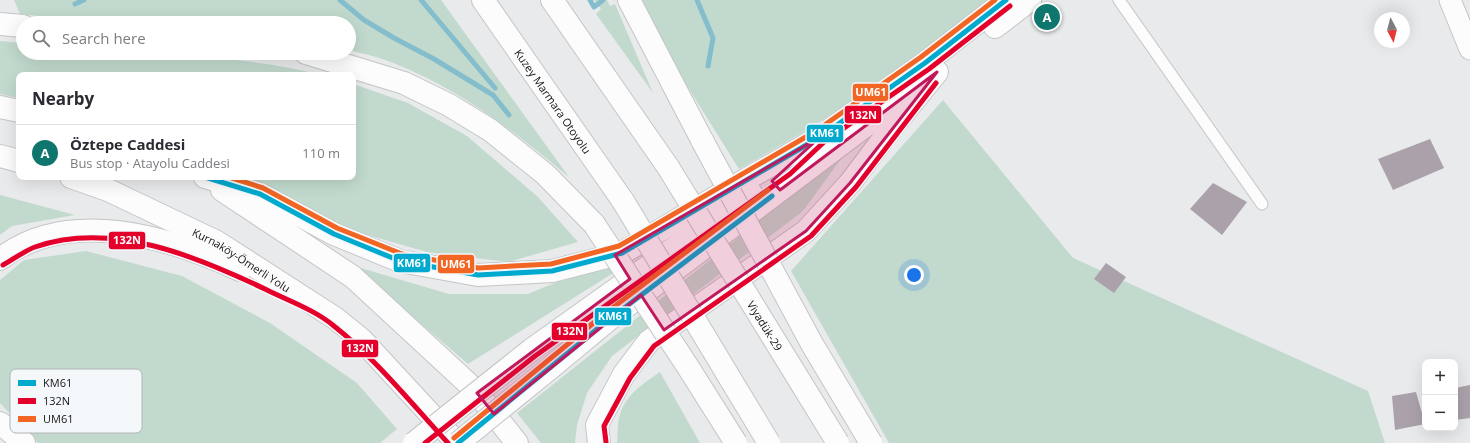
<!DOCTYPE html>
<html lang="en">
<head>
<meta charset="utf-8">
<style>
	body { margin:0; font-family:"Open Sans",sans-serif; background:#f2f2f3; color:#2b2b33 }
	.controls { position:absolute; right:12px; bottom:12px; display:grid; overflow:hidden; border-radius:8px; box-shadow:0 4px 16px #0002 }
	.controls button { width:36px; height:36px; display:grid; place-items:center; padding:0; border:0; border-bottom:1px solid #e1e1e2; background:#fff; color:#2b2b33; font:20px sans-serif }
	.compass { position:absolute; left:1374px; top:12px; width:36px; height:36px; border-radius:50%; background:#fff; box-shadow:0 4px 16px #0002; rotate:173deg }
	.you { position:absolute; left:914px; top:275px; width:14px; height:14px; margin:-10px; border:3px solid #fff; border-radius:50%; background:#1a73e8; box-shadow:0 0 0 6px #1a73e833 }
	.badge { display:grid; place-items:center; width:26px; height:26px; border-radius:50%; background:#0f766e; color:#fff; font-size:13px; font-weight:700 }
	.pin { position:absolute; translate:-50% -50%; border:2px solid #fff; box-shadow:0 1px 4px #0006 }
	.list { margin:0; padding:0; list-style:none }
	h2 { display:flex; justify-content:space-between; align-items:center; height:52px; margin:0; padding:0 16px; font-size:17px }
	h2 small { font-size:13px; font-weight:400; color:#7c7c81 }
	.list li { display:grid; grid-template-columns:26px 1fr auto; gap:12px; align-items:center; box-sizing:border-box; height:56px; padding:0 16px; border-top:1px solid #e1e1e2 }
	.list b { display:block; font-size:15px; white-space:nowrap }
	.list p { margin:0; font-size:13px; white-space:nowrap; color:#7c7c81 }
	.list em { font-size:13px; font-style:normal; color:#7c7c81 }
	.icon { flex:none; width:22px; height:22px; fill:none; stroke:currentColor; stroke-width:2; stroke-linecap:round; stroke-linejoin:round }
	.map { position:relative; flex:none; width:1470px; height:443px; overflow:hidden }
	.search { position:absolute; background:#fff; box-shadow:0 4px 16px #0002; left:16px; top:16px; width:340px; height:44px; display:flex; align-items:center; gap:10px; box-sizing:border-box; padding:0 14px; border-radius:22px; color:#7c7c81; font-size:15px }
	.panel { position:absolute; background:#fff; box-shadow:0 4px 16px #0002; left:16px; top:72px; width:340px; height:108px; border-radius:8px }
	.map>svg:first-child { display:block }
	.green { fill:#c2dace }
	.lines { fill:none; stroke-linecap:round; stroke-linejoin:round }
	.stream { stroke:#84bdcc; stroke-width:5 }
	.building { fill:#aaa1aa }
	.lane-casing { stroke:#c4c5c6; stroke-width:13 }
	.street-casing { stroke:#c4c5c6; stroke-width:23 }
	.primary-casing { stroke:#c4c5c6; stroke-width:24 }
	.highway-casing { stroke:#c4c5c6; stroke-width:24 }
	.lane { stroke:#fcfcfc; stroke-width:11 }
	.street { stroke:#fcfcfc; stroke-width:21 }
	.primary { stroke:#fcfcfc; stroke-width:22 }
	.highway { stroke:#fcfcfc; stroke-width:22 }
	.highway-bridge-casing { stroke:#c4c5c6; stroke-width:24; stroke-linecap:butt }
	.highway-bridge { stroke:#fcfcfc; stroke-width:22 }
	.bus-1-casing { stroke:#f5f8fb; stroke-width:8 }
	.bus-2-casing { stroke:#f5f8fb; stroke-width:8 }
	.bus-3-casing { stroke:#f5f8fb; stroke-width:8 }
	.bus-1 { stroke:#00a9ce; stroke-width:5 }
	.bus-2 { stroke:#e4002b; stroke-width:5 }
	.bus-3 { stroke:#f26522; stroke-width:5 }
	.marked { fill:#c2185b; fill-opacity:0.2; stroke:#c2185b; stroke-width:3; stroke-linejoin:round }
	.labels { text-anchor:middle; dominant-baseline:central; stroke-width:4; stroke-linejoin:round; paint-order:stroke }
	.street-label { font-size:11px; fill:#141516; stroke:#f5f8fb }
	.key { fill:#f5f8fb; stroke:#b2b4b6; stroke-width:1 }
	.key-label { font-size:11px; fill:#141516 }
	.line-badge { stroke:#f5f8fb; stroke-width:1.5 }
	.badge-label { font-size:11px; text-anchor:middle; font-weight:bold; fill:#fff }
</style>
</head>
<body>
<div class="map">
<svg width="1470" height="443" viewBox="0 0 1470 443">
	<rect width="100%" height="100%" fill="#e9eaec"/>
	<path class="green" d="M14,0H441L569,177C515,132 460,89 393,63C379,57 364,54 349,50V23H222L157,16L47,17L20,14Z
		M594,0H607L610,6L615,4L653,93L596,14L601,9Z
		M641,0H989L875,86L807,130L739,169L659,41Z
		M0,41L23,43V53C125,53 223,51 323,75H19V98L0,94Z
		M353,84L408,103L467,136L538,197L578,242L508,262L427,252L357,232L236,177H353Z
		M943,100L1073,258L1368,391L1385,443H889L791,271Z
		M846,152L803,211L612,356L587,393L577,425L575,443H541L517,413Z
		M0,195L75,215L12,226L0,235Z
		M682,230L468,364L354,266L449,294H528Z
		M86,251L182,276L270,323L357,383L397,429L380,443H38L0,403V280L24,260Z
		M660,372L700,443H617C618,434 617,423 620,415C625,395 644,383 660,372Z"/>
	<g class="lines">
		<path class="stream" d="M340,0L364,20L394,38L434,59L493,95L509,115
			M421,0L495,88
			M590,0L594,7L603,0
			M697,0L713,38L708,66
			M75,4L84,0"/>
	</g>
	<path class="building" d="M1430,139L1444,168L1393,190L1378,159Z
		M1213,183L1247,202L1222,235L1190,209Z
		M1106,263L1126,277L1114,293L1094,279Z
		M1470,385V418L1455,420V388Z
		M1416,392L1425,424L1395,430L1392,396Z"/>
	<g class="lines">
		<defs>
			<path id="lane" d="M1119,0L1262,204"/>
			<path id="street" d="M1450,0L1470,49"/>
			<path id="primary" d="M995,27L1030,0
				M820,137L925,63L1006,0"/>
			<g id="highway">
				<path id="s1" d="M483,0L623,201"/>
				<path d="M552,0L668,167"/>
				<path d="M629,0L703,142"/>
				<path d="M0,24L23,26"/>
				<path d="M306,53L404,83L449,105L490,130L545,174L594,224"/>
				<path d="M0,107L19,111"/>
				<path d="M0,156L19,161"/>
				<path id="s2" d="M71,177L108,190L217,242L335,318L361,339L457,443"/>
				<path d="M205,177L260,194L334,234L400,261L478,275L552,271L622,253L733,187L820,137"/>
				<path d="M222,190L353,277L474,389L517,443"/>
				<path d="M0,259C69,206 169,237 240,270"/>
				<path d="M531,350L751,193"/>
				<path d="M548,370L607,321L909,93"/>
				<path d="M0,423L24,443"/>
				<path d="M599,443L597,425L624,374L649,341L806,231L850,183L889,131L937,72"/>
			</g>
		</defs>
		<use href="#lane" class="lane-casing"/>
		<use href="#street" class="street-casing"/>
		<use href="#primary" class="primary-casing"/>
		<use href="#highway" class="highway-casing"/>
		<use href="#lane" class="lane"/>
		<use href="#street" class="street"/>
		<use href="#primary" class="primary"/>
		<use href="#highway" class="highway"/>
		<defs>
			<g id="highway-bridge">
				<path d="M703,142L812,344L871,443"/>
				<path id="s3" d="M668,167L838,443"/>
				<path d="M623,201L769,443"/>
				<path d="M594,224L688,367L736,443"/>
				<path d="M414,443L531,350"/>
				<path d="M458,443L548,370"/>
			</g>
		</defs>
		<use href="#highway-bridge" class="highway-bridge-casing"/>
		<use href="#highway-bridge" class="highway-bridge"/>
		<defs>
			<path id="bus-1" d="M205,177L260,194L334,234L400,261L478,275L552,271L622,253L820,137L925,63L1006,0
				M458,443L607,321L772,196"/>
			<path id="bus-2" d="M3,265C14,259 24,251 35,247C112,220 198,257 267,290C289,301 315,310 334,326C377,360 411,403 448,443
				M606,442L604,426L630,378L654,346L811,236L856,187L936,83
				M425,443L535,356L790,174L824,142L929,69L1010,6"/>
			<path id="bus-3" d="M229,177L263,188L337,228L402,254L478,268L551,264L619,246L816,131L921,57L995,0
				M454,438L603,315L768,190"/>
		</defs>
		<use href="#bus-1" class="bus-1-casing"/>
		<use href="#bus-2" class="bus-2-casing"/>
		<use href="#bus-3" class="bus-3-casing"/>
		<use href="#bus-1" class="bus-1"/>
		<use href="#bus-2" class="bus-2"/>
		<use href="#bus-3" class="bus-3"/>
	</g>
	<path class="marked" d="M937,72L850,183L806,231L664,330L641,295L494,414L477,393L630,279L615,255L820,137L772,181L780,190Z"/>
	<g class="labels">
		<g class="street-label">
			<text stroke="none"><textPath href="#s1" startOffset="123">Kuzey Marmara Otoyolu</textPath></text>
			<text stroke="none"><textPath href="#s2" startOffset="190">Kurnaköy-Ömerli Yolu</textPath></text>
			<text stroke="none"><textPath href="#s3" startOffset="186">Viyadük-29</textPath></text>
		</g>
	</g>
	<rect x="10" y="369" width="132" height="64" rx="6" class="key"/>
	<rect x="18" y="380" width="18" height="6" fill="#00a9ce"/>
	<rect x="18" y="398" width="18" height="6" fill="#e4002b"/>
	<rect x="18" y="416" width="18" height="6" fill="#f26522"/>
	<g class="key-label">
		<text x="43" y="387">KM61</text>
		<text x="43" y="405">132N</text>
		<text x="43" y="423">UM61</text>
	</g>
	<g class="line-badge">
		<rect x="852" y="83" width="37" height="19" rx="4" fill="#f26522"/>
		<rect x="844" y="105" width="38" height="19" rx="4" fill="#e4002b"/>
		<rect x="806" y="124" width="38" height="19" rx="4" fill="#00a9ce"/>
		<rect x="108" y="231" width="38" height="19" rx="4" fill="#e4002b"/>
		<rect x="393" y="253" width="38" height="20" rx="4" fill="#00a9ce"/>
		<rect x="437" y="254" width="38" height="20" rx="4" fill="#f26522"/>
		<rect x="594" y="307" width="38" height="19" rx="4" fill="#00a9ce"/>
		<rect x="551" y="322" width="37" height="19" rx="4" fill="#e4002b"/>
		<rect x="341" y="339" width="38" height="19" rx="4" fill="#e4002b"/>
	</g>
	<g class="badge-label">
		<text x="871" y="96">UM61</text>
		<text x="863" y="119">132N</text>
		<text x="825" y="137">KM61</text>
		<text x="127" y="244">132N</text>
		<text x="412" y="267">KM61</text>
		<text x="456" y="268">UM61</text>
		<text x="613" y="320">KM61</text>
		<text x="570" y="335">132N</text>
		<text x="360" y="352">132N</text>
	</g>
</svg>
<div class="controls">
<button>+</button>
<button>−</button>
</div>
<svg class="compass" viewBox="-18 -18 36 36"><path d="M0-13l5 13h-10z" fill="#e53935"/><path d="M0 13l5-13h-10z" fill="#7c7c81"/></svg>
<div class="you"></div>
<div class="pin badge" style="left:1047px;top:17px">A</div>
<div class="search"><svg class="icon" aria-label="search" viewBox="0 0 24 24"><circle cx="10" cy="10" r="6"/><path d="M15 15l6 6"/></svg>Search here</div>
<section class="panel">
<h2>Nearby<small></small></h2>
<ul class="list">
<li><span class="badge">A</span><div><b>Öztepe Caddesi</b><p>Bus stop · Atayolu Caddesi</p></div><em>110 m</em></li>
</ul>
</section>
</div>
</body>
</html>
